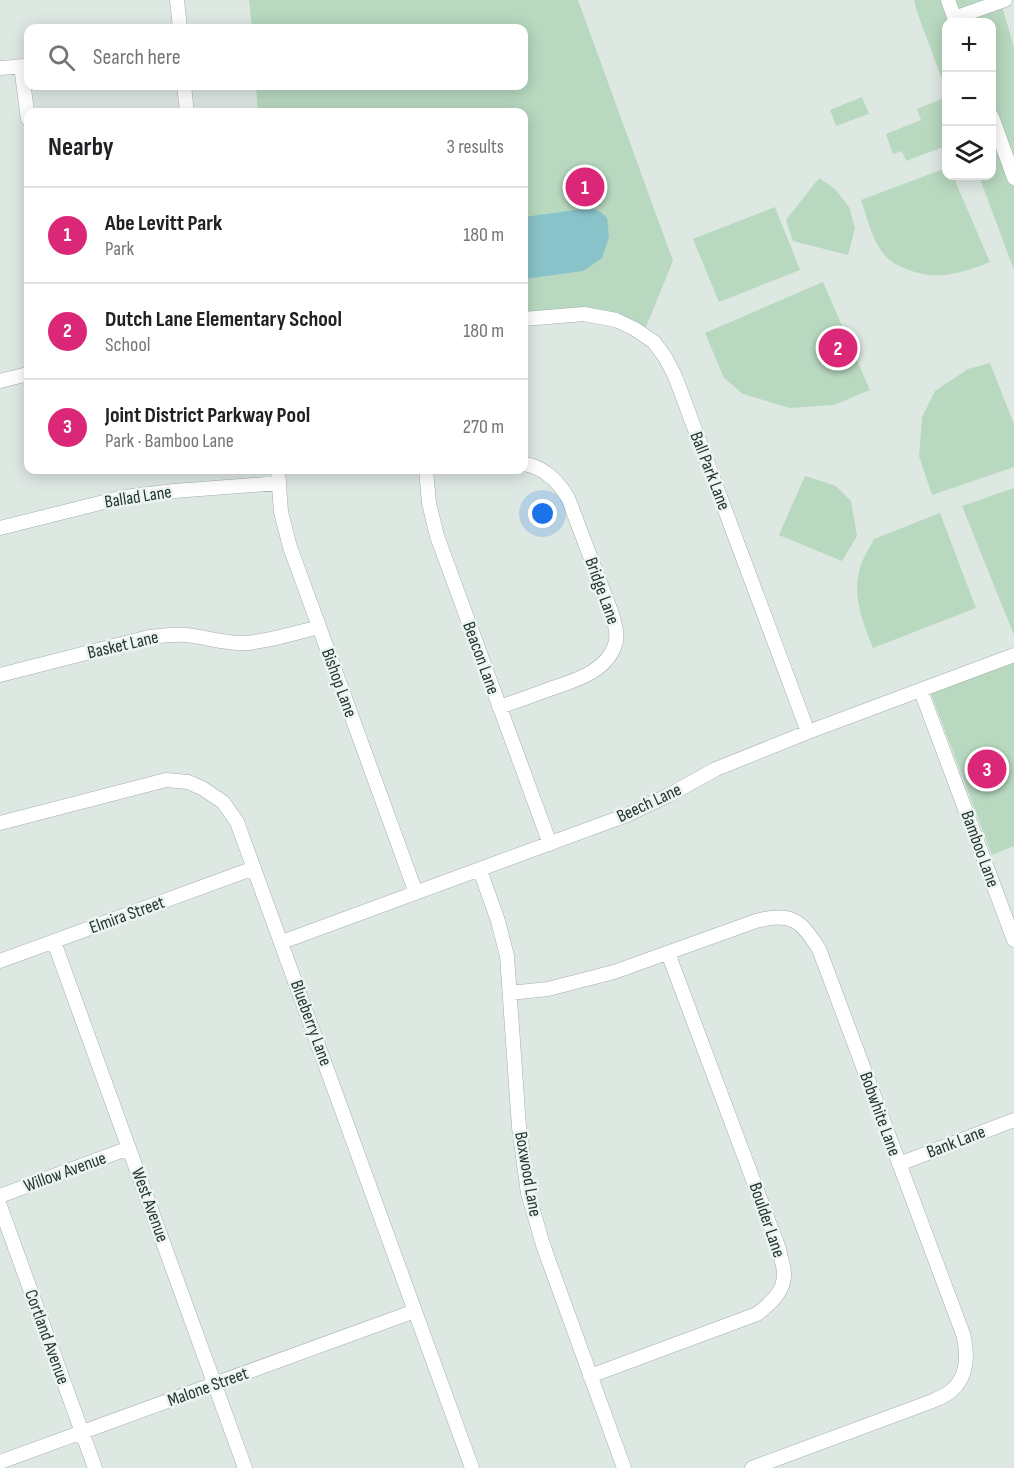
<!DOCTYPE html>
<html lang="en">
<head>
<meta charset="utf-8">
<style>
	body { margin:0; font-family:"Sofia Sans Condensed",sans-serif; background:#f2f2f2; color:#202124 }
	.controls { position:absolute; right:18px; top:18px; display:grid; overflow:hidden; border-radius:12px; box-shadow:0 3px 15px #0003 }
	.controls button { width:54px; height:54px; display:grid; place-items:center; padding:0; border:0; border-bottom:2px solid #e0e0e0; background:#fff; color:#202124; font:30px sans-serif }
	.you { position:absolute; left:543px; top:514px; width:21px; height:21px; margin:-15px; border:4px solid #fff; border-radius:50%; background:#1a73e8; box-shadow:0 0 0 9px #1a73e833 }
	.badge { display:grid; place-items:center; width:39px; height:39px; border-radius:50%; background:#db2777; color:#fff; font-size:20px; font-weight:700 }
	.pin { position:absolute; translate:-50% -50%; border:3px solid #fff; box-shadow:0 2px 6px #0006 }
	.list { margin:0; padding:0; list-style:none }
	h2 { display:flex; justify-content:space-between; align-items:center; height:78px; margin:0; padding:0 24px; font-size:26px }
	h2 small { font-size:20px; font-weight:400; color:#757577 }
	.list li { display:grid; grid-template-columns:39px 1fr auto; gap:18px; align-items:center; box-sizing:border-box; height:96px; padding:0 24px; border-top:2px solid #e0e0e0 }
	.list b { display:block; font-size:22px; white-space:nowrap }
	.list p { margin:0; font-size:20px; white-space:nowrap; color:#757577 }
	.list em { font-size:20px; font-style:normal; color:#757577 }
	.icon { flex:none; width:33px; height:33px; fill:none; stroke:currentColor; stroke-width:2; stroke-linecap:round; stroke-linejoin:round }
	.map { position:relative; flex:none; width:1014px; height:1468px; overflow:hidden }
	.search { position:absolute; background:#fff; box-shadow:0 3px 15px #0003; left:24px; top:24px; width:504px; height:66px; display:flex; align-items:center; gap:15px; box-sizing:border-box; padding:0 21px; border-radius:12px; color:#757577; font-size:22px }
	.panel { position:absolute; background:#fff; box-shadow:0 3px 15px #0003; left:24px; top:108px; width:504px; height:366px; border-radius:12px }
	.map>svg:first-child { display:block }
	.green { fill:#b8d8bf }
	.water { fill:#89c3ca }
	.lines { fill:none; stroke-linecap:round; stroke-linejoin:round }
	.minor-casing { stroke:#a2afaa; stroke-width:15 }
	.minor { stroke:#fff; stroke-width:14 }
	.labels { text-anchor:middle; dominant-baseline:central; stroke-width:5; stroke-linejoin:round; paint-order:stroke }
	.street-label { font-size:18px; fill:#213730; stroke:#eef5f1 }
</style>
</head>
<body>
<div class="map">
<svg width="1014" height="1468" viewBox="0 0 1014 1468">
	<rect width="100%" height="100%" fill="#dee8e3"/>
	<path class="green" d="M249,0H578L673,261L646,327L587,310L524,315V112H258L256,86H524V28H252Z
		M914,0H1000L1014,47V270L979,176H992V22H946V90L917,12Z
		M862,97L869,114L836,126L830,110Z
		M946,97V146L906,161L902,151L893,154L886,134L921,120L917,109Z
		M946,168V176H953L990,262C962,273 938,281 909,270C893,264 886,260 877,244C870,231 866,214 861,200Z
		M819,178L835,189L849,207L855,228L848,255L793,241L786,220Z
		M775,207L800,270L719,302L693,239Z
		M823,282L870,390L834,405L790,408L743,394L724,378L705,333Z
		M990,363L1014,424V467L932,495L919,456L922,417L935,391L968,369Z
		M805,476L836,486L851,501L857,536L842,561L779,535Z
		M1014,488V635L962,506Z
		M940,513L976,608L873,648C862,620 851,594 861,565C864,556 870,547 874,539Z
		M1014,659V846L992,855L930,691Z"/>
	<path class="water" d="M591,208L601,212L607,218L609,237L602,258L583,271L524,279V217Z"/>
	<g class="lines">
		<defs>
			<path id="minor" d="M177,0L180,28
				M948,0L956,22
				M954,18L1005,0
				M21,66L28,119
				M0,68L28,66
				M184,86L187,112
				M992,117L1014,178
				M524,319L584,314L616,320L635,329L654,342L665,357L675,376L808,732
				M0,381L28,374
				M278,470L281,512L290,547L416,893
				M426,470L429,503L437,536L550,844
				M0,528L124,497L174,491L279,483
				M0,675L149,637C161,636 174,634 186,635C206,637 226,644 246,643C271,641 295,633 319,627
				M921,691L1014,940
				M499,707C515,702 531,696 547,690C573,681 609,672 616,641C618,632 614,623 612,614L568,498C558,481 543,467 524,464
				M0,823L166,780L188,782L202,788L223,802L237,822L472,1468
				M480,870L498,921L507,956L519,1127L528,1193L543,1245L624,1468
				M54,942L245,1468
				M282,942L627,815L669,795L716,769L808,732L1014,655
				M0,961L254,868
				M510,993L548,989L614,972L756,921C792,911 801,921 819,949L963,1334C968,1354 968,1377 951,1391C945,1396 937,1399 930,1402L752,1468
				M899,1164L1014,1120
				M0,1196L129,1148
				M0,1206L95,1468
				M590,1376L757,1314C770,1304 785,1291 784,1273C784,1266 780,1257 779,1249L668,953
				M0,1462L415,1311"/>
		</defs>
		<use href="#minor" class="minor-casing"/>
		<use href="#minor" class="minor"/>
	</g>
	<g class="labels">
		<g class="street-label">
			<text transform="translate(710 471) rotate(69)">Ball Park Lane</text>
			<text transform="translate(138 497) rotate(-9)">Ballad Lane</text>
			<text transform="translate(602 591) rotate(70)">Bridge Lane</text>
			<text transform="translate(123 645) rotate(-13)">Basket Lane</text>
			<text transform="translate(481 658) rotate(70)">Beacon Lane</text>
			<text transform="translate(339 683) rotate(70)">Bishop Lane</text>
			<text transform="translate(649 803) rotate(-25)">Beech Lane</text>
			<text transform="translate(980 849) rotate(70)">Bamboo Lane</text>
			<text transform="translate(127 915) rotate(-20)">Elmira Street</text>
			<text transform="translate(311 1023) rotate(70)">Blueberry Lane</text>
			<text transform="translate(880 1114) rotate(70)">Bobwhite Lane</text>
			<text transform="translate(956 1142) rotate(-21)">Bank Lane</text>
			<text transform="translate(65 1172) rotate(-20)">Willow Avenue</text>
			<text transform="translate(528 1174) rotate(80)">Boxwood Lane</text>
			<text transform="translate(150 1205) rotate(70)">West Avenue</text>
			<text transform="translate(767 1220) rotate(71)">Boulder Lane</text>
			<text transform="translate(47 1337) rotate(70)">Cortland Avenue</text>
			<text transform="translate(208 1387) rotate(-20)">Malone Street</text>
		</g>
	</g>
</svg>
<div class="controls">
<button>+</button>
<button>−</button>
<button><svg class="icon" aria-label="layers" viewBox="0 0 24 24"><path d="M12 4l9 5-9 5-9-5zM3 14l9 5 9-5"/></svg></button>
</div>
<div class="you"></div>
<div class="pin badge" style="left:585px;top:187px">1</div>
<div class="pin badge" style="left:838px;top:348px">2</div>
<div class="pin badge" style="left:987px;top:769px">3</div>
<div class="search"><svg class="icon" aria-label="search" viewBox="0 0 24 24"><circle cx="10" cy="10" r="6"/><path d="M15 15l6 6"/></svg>Search here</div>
<section class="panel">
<h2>Nearby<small>3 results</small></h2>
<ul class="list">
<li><span class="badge">1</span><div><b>Abe Levitt Park</b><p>Park</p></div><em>180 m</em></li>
<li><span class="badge">2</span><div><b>Dutch Lane Elementary School</b><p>School</p></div><em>180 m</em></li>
<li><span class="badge">3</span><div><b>Joint District Parkway Pool</b><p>Park · Bamboo Lane</p></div><em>270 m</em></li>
</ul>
</section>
</div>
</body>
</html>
